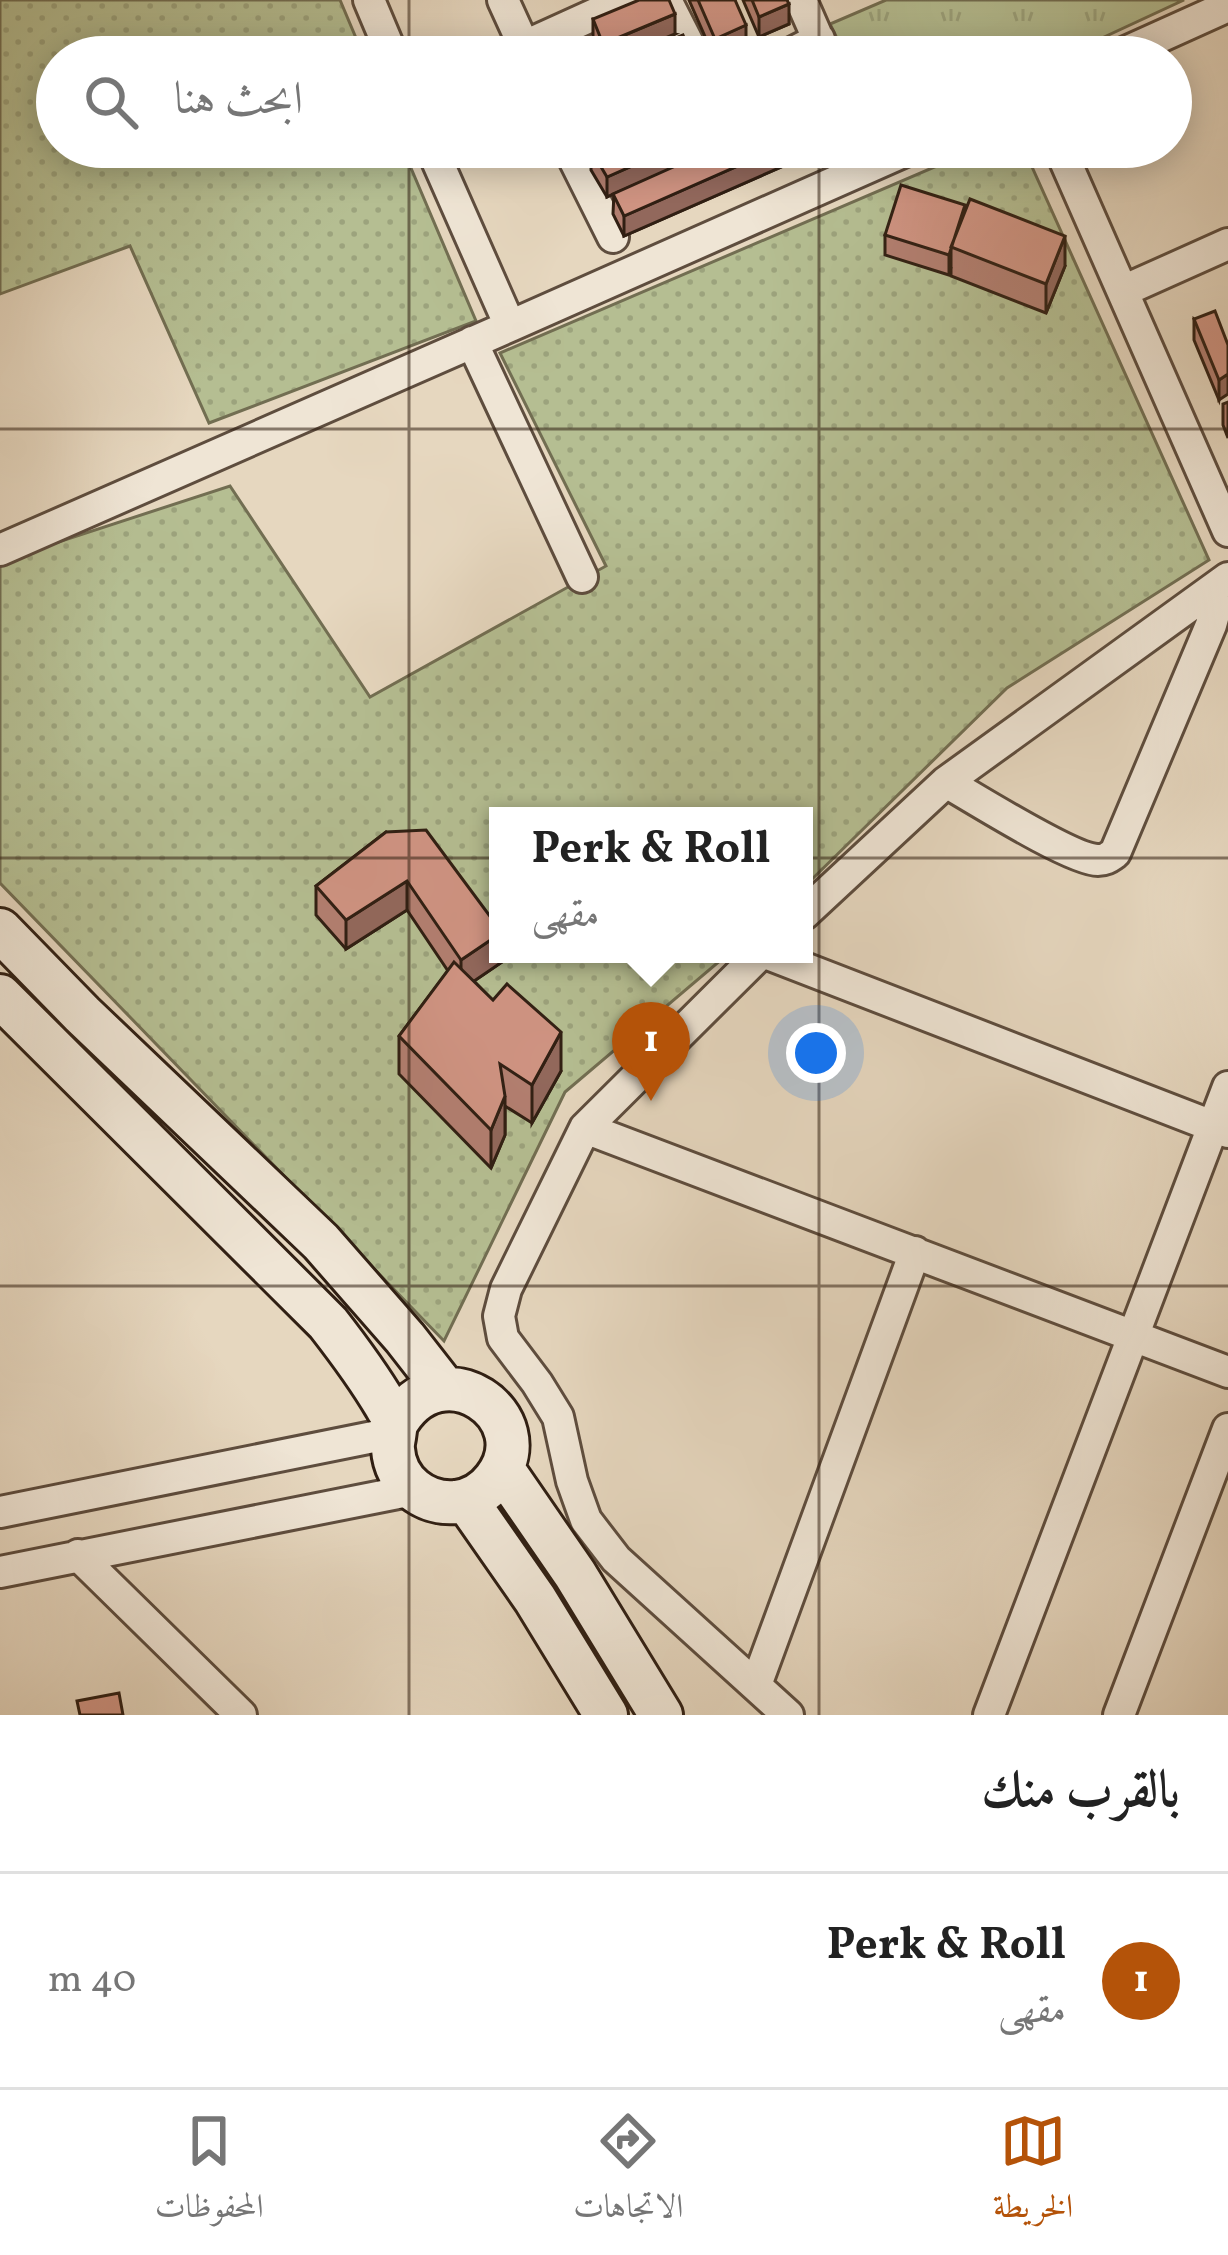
<!DOCTYPE html>
<html lang="ar">
<head>
<meta charset="utf-8">
<style>
	body { margin:0; font-family:Vollkorn,Amiri,serif; background:#f2f2f2; color:#222; direction:rtl }
	.you { position:absolute; left:816px; top:1053px; width:42px; height:42px; margin:-30px; border:9px solid #fff; border-radius:50%; background:#1a73e8; box-shadow:0 0 0 18px #1a73e833 }
	.badge { display:grid; place-items:center; width:78px; height:78px; border-radius:50%; background:#b45309; color:#fff; font-size:39px; font-weight:700 }
	.pin { position:absolute; translate:-50% -99px; filter:drop-shadow(0 3px 6px #0008) }
	.pin::after { content:''; position:absolute; top:63px; width:42px; height:36px; background:inherit; clip-path:polygon(0 0,100% 0,50% 100%) }
	.popup { position:absolute; left:489px; top:807px; width:324px; height:156px; box-sizing:border-box; display:grid; place-content:center; border-radius:0px; background:#fff; filter:drop-shadow(0 3px 9px #0005); font-size:39px; white-space:nowrap; color:#767676 }
	.popup b { font-size:45px; color:#222 }
	.popup::after { content:''; position:absolute; left:50%; top:100%; margin-left:-24px; border:24px solid transparent; border-top-color:#fff }
	.list { margin:0; padding:0; list-style:none }
	h2 { display:flex; justify-content:space-between; align-items:center; height:156px; margin:0; padding:0 48px; font-size:51px }
	h2 small { font-size:39px; font-weight:400; color:#767676 }
	.list li { display:grid; grid-template-columns:78px 1fr auto; gap:36px; align-items:center; box-sizing:border-box; height:216px; padding:0 48px; border-top:3px solid #e0e0e0 }
	.list b { display:block; font-size:45px; white-space:nowrap }
	.list p { margin:0; font-size:39px; white-space:nowrap; color:#767676 }
	.list em { font-size:39px; font-style:normal; color:#767676 }
	.icon { flex:none; width:66px; height:66px; fill:none; stroke:currentColor; stroke-width:2; stroke-linecap:round; stroke-linejoin:round }
	.map { position:relative; flex:none; width:1228px; height:1715px; overflow:hidden; direction:ltr }
	.search { position:absolute; background:#fff; box-shadow:0 6px 30px #0003; left:36px; right:36px; top:36px; height:132px; display:flex; align-items:center; gap:30px; box-sizing:border-box; padding:0 42px; border-radius:66px; color:#767676; font-size:45px }
	.sheet { height:372px; background:#fff }
	nav { display:flex; justify-content:space-around; align-items:center; box-sizing:border-box; height:168px; border-top:3px solid #e0e0e0; background:#fff; font-size:33px; color:#767676 }
	nav a { display:grid; justify-items:center; gap:6px }
	nav .on { color:#b45309 }
	.map>svg:first-child { display:block }
	.grass { fill:url(#grass-dots); stroke:#726e52; stroke-width:3 }
	.park { fill:url(#park-tufts); stroke:#726e52; stroke-width:3 }
	.lines { fill:none; stroke-linecap:round; stroke-linejoin:round }
	.street-casing { stroke:#5e4d3e; stroke-width:36 }
	.secondary-casing { stroke:#301f13; stroke-width:48 }
	.street { stroke:#efe5d5; stroke-width:30 }
	.secondary { stroke:#efe5d5; stroke-width:42 }
	.wall { fill:#b37f71; stroke:#301f13; stroke-width:3 }
	.shaded-wall { fill:#92685c; stroke:#301f13; stroke-width:3 }
	.building { fill:#d09483; stroke:#301f13; stroke-width:3 }
	.grid { fill:none; stroke:#301f13; stroke-width:3; stroke-opacity:0.55 }
</style>
</head>
<body>
<div class="map">
<svg width="1228" height="1715" viewBox="0 0 1228 1715">
	<defs>
		<pattern id="grass-dots" width="8" height="8" patternUnits="userSpaceOnUse" patternTransform="scale(3)"><rect width="8" height="8" fill="#b5be92"/><path d="M2 2h.1M6 6h.1" fill="none" stroke="#9ca37d" stroke-width="1.8" stroke-linecap="round"/></pattern>
		<pattern id="park-tufts" width="24" height="20" patternUnits="userSpaceOnUse" patternTransform="scale(3)"><rect width="24" height="20" fill="#b5be92"/><path d="M3 7l-1-3M5 7V3M7 7l1-3M15 17l-1-3M17 17v-4M19 17l1-3" fill="none" stroke="#9ca37d"/></pattern>
	</defs>
	<rect width="100%" height="100%" fill="#e6d7bf"/>
	<filter id="stains"><feTurbulence type="fractalNoise" baseFrequency=".00167" numOctaves="4"/><feColorMatrix values="0 0 0 0 .2 0 0 0 0 .09 0 0 0 0 .02 0 0 0 .5 -.17"/></filter>
	<radialGradient id="worn" r=".72"><stop offset=".6" stop-color="#630" stop-opacity="0"/><stop offset="1" stop-color="#630" stop-opacity=".3"/></radialGradient>
	<path class="grass" d="M0,0H340L364,57H57V147H402L476,321L209,423L130,246L0,294Z
		M981,147H1023L1209,560L1007,688L804,887V816H498V954H728L565,1092L444,1341L0,883V561L230,486L370,697L606,566L500,353Z"/>
	<path class="park" d="M886,0H1184L1061,57H846L830,24Z"/>
	<g class="lines">
		<defs>
			<path id="street" d="M369,0L393,57
				M503,0L529,57
				M666,0L695,57
				M801,0L826,57
				M525,46L626,0
				M784,57L819,39
				M1115,57L1228,6
				M431,147L510,326L914,147
				M568,147L613,237
				M1059,147L1228,531
				M1123,291L1228,244
				M472,342L582,577
				M0,550L510,326
				M946,782C974,798 1072,860 1098,860C1106,860 1109,857 1115,853L1211,625L1223,582
				M804,914L946,782L1228,578
				M760,954L585,1128L506,1289L499,1316L503,1338L537,1383L558,1417L572,1481L586,1520L616,1559L788,1715
				M768,954L1228,1132
				M585,1128L1228,1372
				M0,1512L393,1433
				M78,1555L241,1715
				M0,1572L413,1490
				M756,1685L915,1252
				M989,1715L1228,1087
				M1119,1715L1228,1429"/>
			<path id="secondary" d="M0,930L82,1014L321,1242L405,1338L444,1388
				M0,996L328,1323C349,1350 369,1377 386,1406C389,1412 394,1416 395,1422C397,1429 392,1441 393,1449C395,1482 424,1505 456,1502C472,1500 486,1491 495,1479C543,1417 441,1345 396,1424
				M502,1468L575,1574L661,1715
				M466,1500L535,1599L606,1715"/>
		</defs>
		<use href="#street" class="street-casing"/>
		<use href="#secondary" class="secondary-casing"/>
		<use href="#street" class="street"/>
		<use href="#secondary" class="secondary"/>
	</g>
	<path class="wall" d="M689,0H735L746,46L720,57H714Z
		M743,0H787L789,24L759,37Z
		M593,19L675,34L620,57H600L593,39Z
		M820,147V150L624,236L613,214L614,193L607,197L591,170V150Z
		M965,212L1065,266L1046,313L951,276V267L949,275L885,255V235Z
		M1194,319L1228,345L1219,400L1194,340Z
		M1228,402V438L1223,425V404Z
		M386,832L502,954V962L474,981L561,1071L532,1123L505,1106V1135L491,1168L399,1074V1036L448,971L407,910L346,949L316,915V886Z"/>
	<path class="shaded-wall" d="M789,4V24L759,37V17Z
		M675,14V34L620,57H603V44Z
		M746,25V46L720,57H715V39Z
		M675,147H722L607,197V177Z
		M781,147H820V150L624,236V216Z
		M1065,236V266L1046,313V284Z
		M951,247V267L949,275V255Z
		M1228,374V394L1219,400V380Z
		M407,881V910L346,949V920Z
		M498,935V954H502V962L461,990V960Z
		M561,1032V1071L532,1123V1085Z
		M505,1096V1135L491,1168V1130Z"/>
	<path class="building" d="M639,0H669L675,14L603,44L593,19Z
		M698,0H735L746,25L715,39Z
		M752,0H787L789,4L759,17Z
		M683,35L691,54L685,57H630Z
		M598,147H675L607,177L591,150Z
		M718,147H781L624,216L613,194Z
		M901,185L965,205L949,255L885,235Z
		M970,199L1065,236L1046,284L951,247Z
		M1215,311L1228,345V374L1219,380L1194,319Z
		M426,830L498,927V935L461,960L407,881L346,920L316,886L386,832Z
		M454,962L493,1000L507,984L561,1032L532,1085L500,1064L505,1096L491,1130L399,1036Z
		M119,1693L123,1715H80L77,1701Z"/>
	<path class="grid" d="M409,0V57M819,0V57M409,147V1715M819,147V1715M0,429H1228M0,858H1228M0,1286H1228"/>
	<rect width="100%" height="100%" filter="url(#stains)"/>
	<rect width="100%" height="100%" fill="url(#worn)"/>
</svg>
<div class="you"></div>
<div class="pin badge" style="left:651px;top:1101px">1</div>
<div class="popup"><b>Perk &amp; Roll</b>مقهى</div>
<div class="search"><svg class="icon" aria-label="search" viewBox="0 0 24 24"><circle cx="10" cy="10" r="6"/><path d="M15 15l6 6"/></svg>ابحث هنا</div>
</div>
<section class="sheet">
<h2>بالقرب منك<small></small></h2>
<ul class="list">
<li><span class="badge">1</span><div><b>Perk &amp; Roll</b><p>مقهى</p></div><em>40 m</em></li>
</ul>
</section>
<nav>
<a class="on"><svg class="icon" aria-label="map" viewBox="0 0 24 24"><path d="M3 6l6-2 6 2 6-2v14l-6 2-6-2-6 2zM9 4v14M15 6v14"/></svg>الخريطة</a>
<a><svg class="icon" aria-label="directions" viewBox="0 0 24 24"><path d="M12 3l9 9-9 9-9-9zM9 14v-3h6M13 9l2 2-2 2"/></svg>الاتجاهات</a>
<a><svg class="icon" aria-label="saved" viewBox="0 0 24 24"><path d="M7 4h10v16l-5-4-5 4z"/></svg>المحفوظات</a>
</nav>
</body>
</html>
